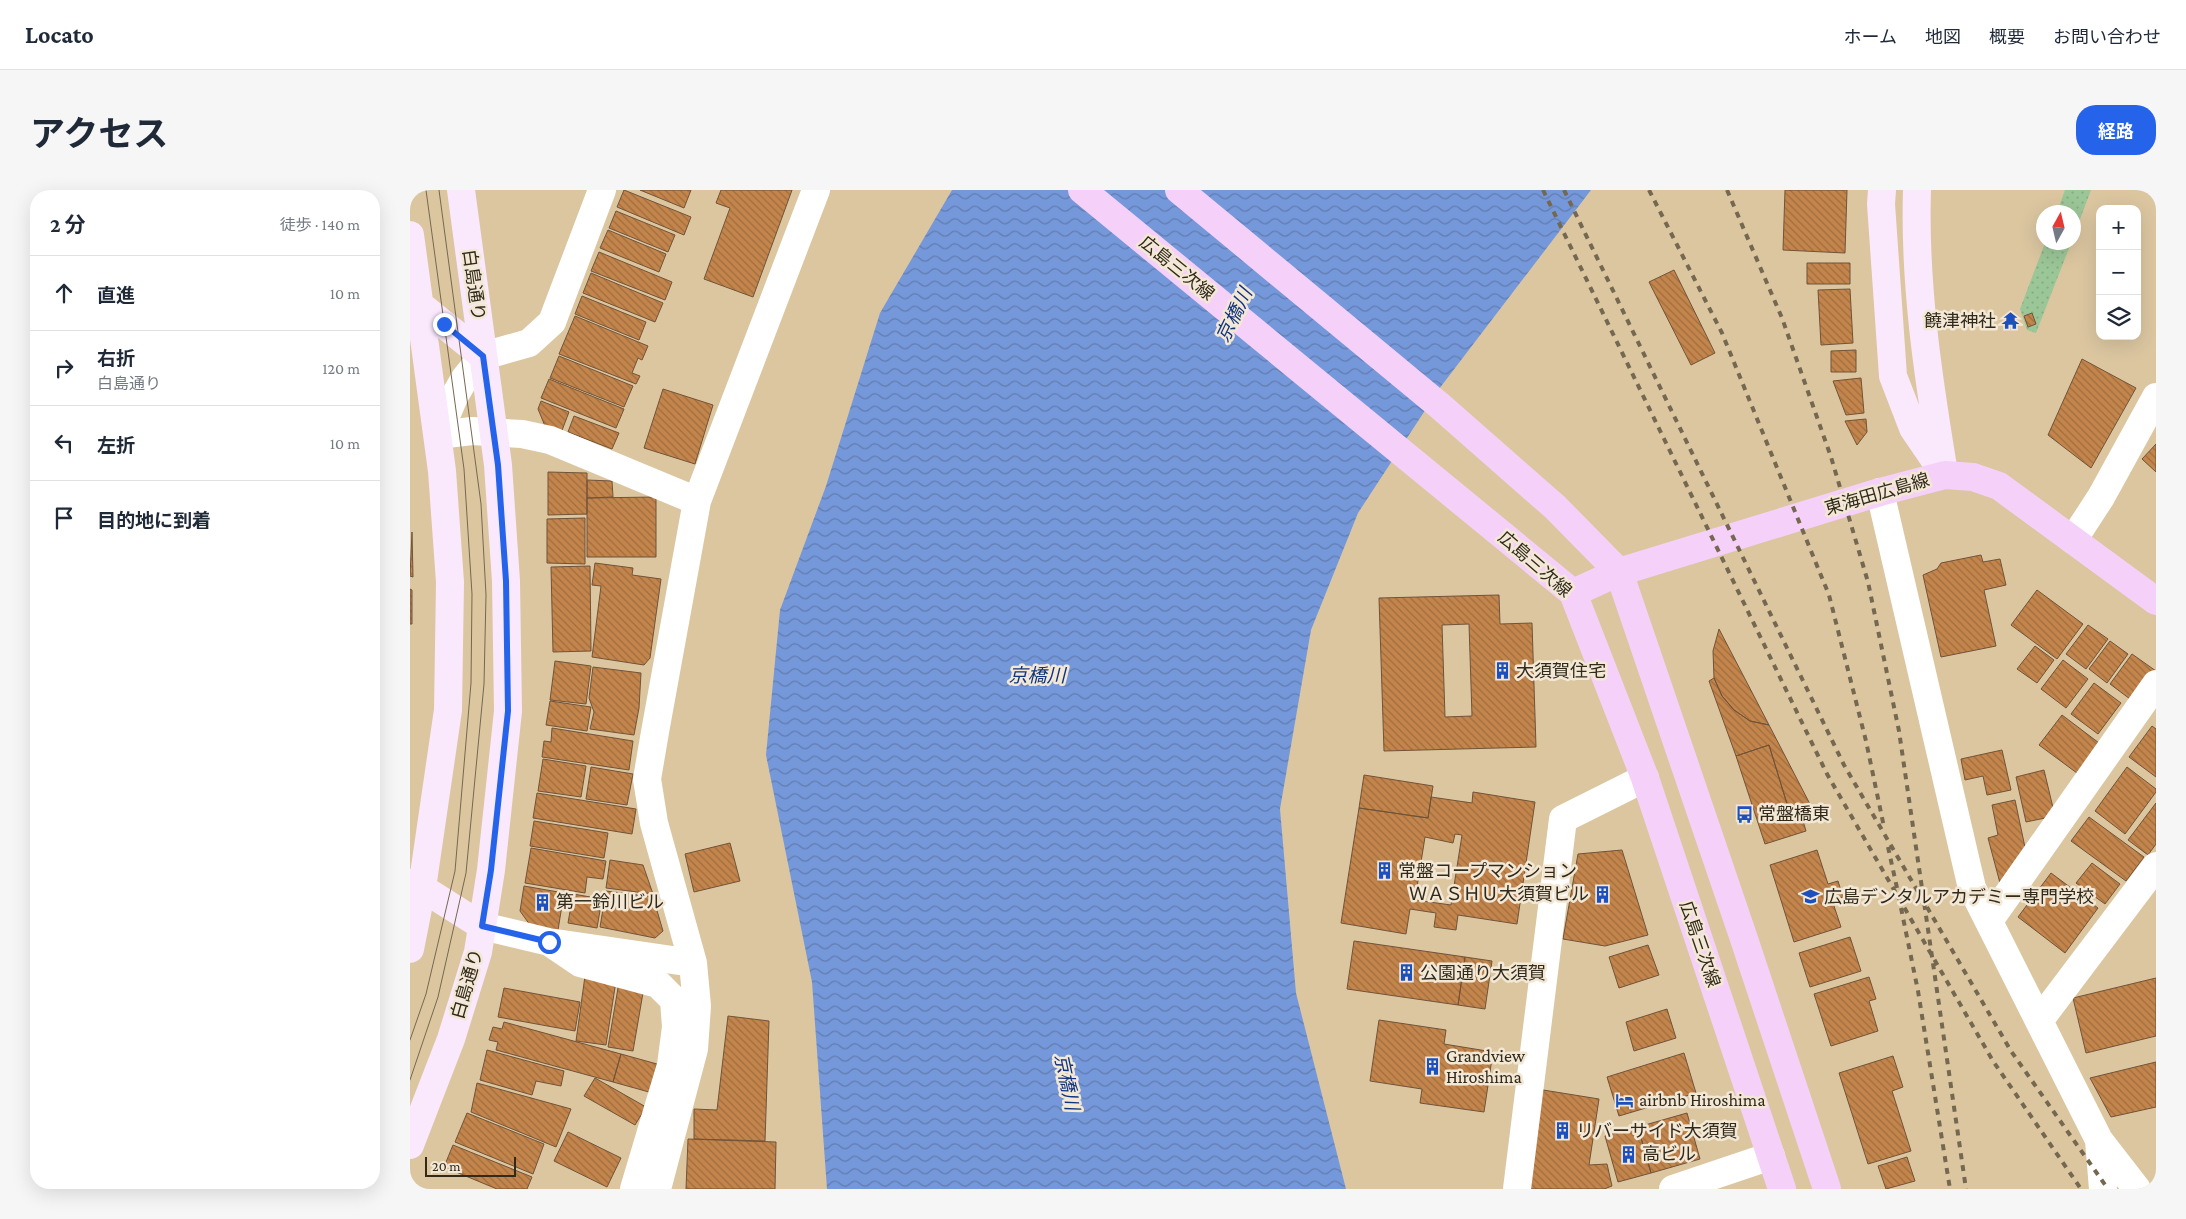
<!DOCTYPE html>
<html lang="ja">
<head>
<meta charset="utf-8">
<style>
	body { margin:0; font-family:"Crimson Pro","Noto Sans JP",serif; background:#f6f6f7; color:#1f2937 }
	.controls { position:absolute; right:15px; top:15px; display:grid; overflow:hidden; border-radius:10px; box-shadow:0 5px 20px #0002 }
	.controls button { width:45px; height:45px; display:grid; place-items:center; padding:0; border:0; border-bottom:1px solid #e0e1e3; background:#fff; color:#1f2937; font:25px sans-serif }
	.compass { position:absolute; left:1626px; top:15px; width:45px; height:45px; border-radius:50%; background:#fff; box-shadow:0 5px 20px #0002; rotate:8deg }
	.scale { position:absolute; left:15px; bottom:12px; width:91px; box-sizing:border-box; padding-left:5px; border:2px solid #31291a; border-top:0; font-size:14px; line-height:18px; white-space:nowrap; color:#31291a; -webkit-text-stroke:4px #f3e8d5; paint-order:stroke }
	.stop { position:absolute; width:15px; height:15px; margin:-11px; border:4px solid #2563eb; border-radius:50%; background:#fff }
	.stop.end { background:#2563eb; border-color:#fff; box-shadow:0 1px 5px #0008 }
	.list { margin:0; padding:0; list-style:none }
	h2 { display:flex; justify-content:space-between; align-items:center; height:65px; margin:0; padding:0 20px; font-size:21px }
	h2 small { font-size:16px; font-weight:400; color:#747a83 }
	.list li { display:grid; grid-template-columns:32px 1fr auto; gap:15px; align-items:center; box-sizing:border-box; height:75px; padding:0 20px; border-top:1px solid #e0e1e3 }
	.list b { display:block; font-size:19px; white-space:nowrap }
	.list p { margin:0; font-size:16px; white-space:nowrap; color:#747a83 }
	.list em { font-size:16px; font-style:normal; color:#747a83 }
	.icon { flex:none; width:28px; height:28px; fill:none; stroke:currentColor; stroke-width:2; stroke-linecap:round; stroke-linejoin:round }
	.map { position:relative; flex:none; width:1746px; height:999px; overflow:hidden; border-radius:20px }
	header { display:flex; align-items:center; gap:30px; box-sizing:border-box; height:70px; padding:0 25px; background:#fff; border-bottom:1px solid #e0e1e3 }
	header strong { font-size:24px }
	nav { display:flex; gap:28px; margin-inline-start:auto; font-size:18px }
	.intro { display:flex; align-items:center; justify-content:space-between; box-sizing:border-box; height:120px; padding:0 30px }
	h1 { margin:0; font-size:35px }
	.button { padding:12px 22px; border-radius:20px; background:#2563eb; color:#fff; font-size:18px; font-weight:700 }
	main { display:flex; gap:30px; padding:0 30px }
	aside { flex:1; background:#fff; border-radius:20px; box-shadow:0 5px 20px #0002 }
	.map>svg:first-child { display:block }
	.park { fill:url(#park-dots) }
	.water { fill:url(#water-waves) }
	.building { fill:url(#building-back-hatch); stroke:#715339; fill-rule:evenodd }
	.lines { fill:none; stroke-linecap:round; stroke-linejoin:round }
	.street { stroke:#fff; stroke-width:28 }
	.secondary { stroke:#fae8fd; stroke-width:28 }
	.primary { stroke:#f5d1fa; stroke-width:28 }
	.tram { stroke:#756850; stroke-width:1 }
	.rail { stroke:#756850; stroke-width:4; stroke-dasharray:6 6; stroke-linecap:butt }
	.route { stroke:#2563eb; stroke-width:6 }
	.labels { text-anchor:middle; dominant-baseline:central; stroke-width:5; stroke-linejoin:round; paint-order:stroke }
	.street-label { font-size:18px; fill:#31291a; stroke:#f3e8d5 }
	.poi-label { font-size:18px; fill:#31291a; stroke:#f3e8d5; text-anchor:start }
	.water-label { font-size:19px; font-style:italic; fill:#0f337f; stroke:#f3e8d5 }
</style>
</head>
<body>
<header>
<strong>Locato</strong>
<nav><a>ホーム</a><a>地図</a><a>概要</a><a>お問い合わせ</a></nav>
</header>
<div class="intro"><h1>アクセス</h1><a class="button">経路</a></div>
<main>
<aside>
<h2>2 分<small>徒歩 · 140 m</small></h2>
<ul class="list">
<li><svg class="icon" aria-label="ahead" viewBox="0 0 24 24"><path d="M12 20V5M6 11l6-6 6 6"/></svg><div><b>直進</b></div><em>10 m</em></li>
<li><svg class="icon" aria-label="right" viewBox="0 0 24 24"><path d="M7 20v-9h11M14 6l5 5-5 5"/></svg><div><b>右折</b><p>白島通り</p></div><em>120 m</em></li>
<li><svg class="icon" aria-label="left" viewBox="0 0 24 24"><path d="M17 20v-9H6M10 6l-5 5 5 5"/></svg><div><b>左折</b></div><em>10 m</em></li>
<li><svg class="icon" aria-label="arrive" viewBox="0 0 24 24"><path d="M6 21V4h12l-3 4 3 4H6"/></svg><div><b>目的地に到着</b></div></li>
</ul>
</aside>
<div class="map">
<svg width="1746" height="999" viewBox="0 0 1746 999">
	<defs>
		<pattern id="park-dots" width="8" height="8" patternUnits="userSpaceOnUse" patternTransform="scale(1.25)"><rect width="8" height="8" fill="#9bc697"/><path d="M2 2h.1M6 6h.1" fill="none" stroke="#86aa82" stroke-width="1.8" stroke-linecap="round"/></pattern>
		<pattern id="water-waves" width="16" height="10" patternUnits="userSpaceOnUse" patternTransform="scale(1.25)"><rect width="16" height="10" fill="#7598da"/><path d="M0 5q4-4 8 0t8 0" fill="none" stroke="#617cb0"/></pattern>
		<pattern id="building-back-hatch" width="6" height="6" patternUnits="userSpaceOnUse" patternTransform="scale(1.25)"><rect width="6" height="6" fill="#c3854c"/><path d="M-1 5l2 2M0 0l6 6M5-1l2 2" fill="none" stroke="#9f6d3e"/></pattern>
	</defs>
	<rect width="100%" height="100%" fill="#dbc6a0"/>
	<path class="park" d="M1655,0H1681L1664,45V22H1647Z
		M1635,53H1661L1626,143L1617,140L1610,119Z"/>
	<path class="water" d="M542,0H1181L1029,199L948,323L901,440L870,619L886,803L936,999H417L402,792L356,565L370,420L416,296L470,123Z"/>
	<path class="building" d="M214,0L281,27L274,45L207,17Z
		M230,0H281L274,18Z
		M311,0H382L343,107L294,89L320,18L306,13Z
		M1375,0H1437L1435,63L1373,60Z
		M206,21L265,45L258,62L199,38Z
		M198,40L256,64L249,82L190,58Z
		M189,62L262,92L255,110L181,81Z
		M1397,73H1440V94H1397Z
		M1264,80L1305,163L1281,175L1239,92Z
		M181,83L253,113L245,132L173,103Z
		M1440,99L1443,153L1411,155L1408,100Z
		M172,106L236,132L229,150L165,124Z
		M1622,123L1626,134L1618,137L1614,126Z
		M165,126L238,156L232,170L228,168L222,183L230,186L226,194L149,164Z
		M1446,160V182H1421V161Z
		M149,166L223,196L214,217L140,188Z
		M1672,169L1726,198L1681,278L1638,245Z
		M1451,188L1454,223L1436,225L1423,191Z
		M139,189L214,219L206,238L131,208Z
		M253,199L303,215L285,274L234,258Z
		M131,211L159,222L151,243L135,236L128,219Z
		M164,226L209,243L202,259L158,242Z
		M1456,229L1457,242L1447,255L1435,231Z
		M1746,254V282L1732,269Z
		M138,282L177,283V324L138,325Z
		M177,290L202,291L203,307L177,308Z
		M246,307V367H177V308Z
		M175,328V374L137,373V329Z
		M2,342L3,387L0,386Z
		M1571,365L1573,372L1590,369L1596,395L1574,400L1586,456L1531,467L1513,385L1527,379L1531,373Z
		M185,373L223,378L222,385L251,389L240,468L234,475L182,467L191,396L182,395Z
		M180,376L181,461L143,462L141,377Z
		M0,399L2,400V434H0Z
		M1627,400L1673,434L1647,469L1601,435Z
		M1089,405L1090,434L1122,433L1126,557L974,561L969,408ZM1059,434L1062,526L1035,527L1032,435Z
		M1678,435L1698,449L1676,479L1656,464Z
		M1309,439L1359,535L1340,531L1324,520L1312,506L1304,488L1303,461Z
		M1700,451L1718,464L1697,493L1679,479Z
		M1625,456L1644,470L1627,493L1607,479Z
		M1722,464L1746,481L1724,512L1700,494Z
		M1653,470L1678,489L1656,518L1631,499Z
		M145,471L181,476L176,514L140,510Z
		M183,477L231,483L229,518L224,545L180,539L184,522L179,508Z
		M1304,488L1312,506L1324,520L1340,531L1359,535L1402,618L1381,627L1359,555L1326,566L1299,491Z
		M1684,493L1711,513L1688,544L1661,524Z
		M140,511L181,517L177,541L136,535Z
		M1652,525L1693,556L1671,586L1629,555Z
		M1742,536L1746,539V587L1719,567Z
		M142,538L223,551L219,580L132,567L134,551L141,552Z
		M1359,555L1381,627L1391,624L1396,641L1355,654L1326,566Z
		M1592,560L1601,600L1577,605L1573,586L1555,590L1551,569Z
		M133,569L176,576L171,607L128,601Z
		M181,577L223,584L217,615L176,609Z
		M1717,577L1746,599V602L1715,644L1685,621Z
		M1634,580L1645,626L1616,632L1606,587Z
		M954,585L1023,596L1018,628L949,618Z
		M1063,602L1125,612L1107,734L1048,725L1046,740L1024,737L1026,723L1000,719L996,744L931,733L949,618L1018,628L1021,607L1062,613ZM1045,644L1052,645L1041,715L1005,710L1015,647L1043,653Z
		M127,603L226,619L222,644L123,628Z
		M1605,610L1616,662L1590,693L1578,648L1588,645L1582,615Z
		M1746,613V654L1738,665L1718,650Z
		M1679,627L1734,667L1716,691L1661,651Z
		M124,631L198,643L194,668L120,656Z
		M320,653L330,691L284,702L275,664Z
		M121,658L196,671L193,689L177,687L175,703L115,693Z
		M1212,660L1238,745L1195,756L1153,749L1168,664Z
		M1407,660L1418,694L1428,691L1433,707L1422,710L1431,737L1384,752L1360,675Z
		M200,670L233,675L243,704L196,698Z
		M1682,673L1710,694L1695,714L1666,693Z
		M1641,683L1688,718L1655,763L1608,727Z
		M114,696L154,703L148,740L120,735L110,721Z
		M196,701L243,707L253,741L245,748L190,737Z
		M163,704L192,709L187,738L158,733Z
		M1440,747L1451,781L1400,797L1389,763Z
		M944,751L1055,767L1048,815L937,799Z
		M1238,755L1249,785L1209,798L1199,767Z
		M1055,767L1082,771L1075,819L1048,815Z
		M175,786L206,791L196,855L166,851Z
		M1459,787L1466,809L1459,811L1468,841L1421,856L1404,804Z
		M1746,788V846L1676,863L1663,808Z
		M209,792L234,797L223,861L198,857Z
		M94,798L170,812L165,841L88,827Z
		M1257,819L1266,848L1224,861L1216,832Z
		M318,826L359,831L355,951L284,949V919L307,920Z
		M969,830L1036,840L1034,854L1083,862L1074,922L1010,913L1012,899L960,891Z
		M94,832L211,864L203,892L86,860L88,852L79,850L83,837L92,839Z
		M77,860L154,881L151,896L126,891L122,905L70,890Z
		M1274,863L1286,903L1209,926L1197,887Z
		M211,864L247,874L239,902L203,892Z
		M1483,866L1493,897L1482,901L1501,961L1458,974L1429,883Z
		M1746,872V917L1701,927L1680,888Z
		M185,888L236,917L225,935L174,906Z
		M67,893L161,919L146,957L61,922Z
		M1127,899L1189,909L1179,975L1197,974L1202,996L1194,999H1112Z
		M57,923L134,954L123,984L45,952Z
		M1277,923L1290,969L1241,983L1228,937Z
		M1228,937L1241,983L1208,992L1195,946Z
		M158,942L211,968L197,997L144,971Z
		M278,949L366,952L365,999H276Z
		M43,955L122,987L117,999H87L34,977Z
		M1497,967L1505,991L1476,999L1468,976Z"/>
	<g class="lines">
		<path class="street" d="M28,245L44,207L55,188L73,166L119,153L142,132L192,0
			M28,245L62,241L112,244L140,250L287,311
			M1470,302L1562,698L1689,950L1727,999
			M1663,350L1691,307L1746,207
			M1579,731L1746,494
			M72,736L139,752L283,773
			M139,752L170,773L248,794L264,810L266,837L261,875L224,999
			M1629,831L1746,676
			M1689,950L1693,999
			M247,999L284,859L287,816L283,773L244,633L237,589L245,542L287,311L406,0
			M1107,999L1153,629L1235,588
			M1263,999L1361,966"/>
		<path class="secondary" d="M1472,0L1471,14L1483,186L1503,238L1535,285
			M1507,0C1504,93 1518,186 1533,277
			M0,45L32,281L40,392L38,520L12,698L0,759
			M0,116L10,115L73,166
			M0,693L12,698L72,736
			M0,955L41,849L68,762L81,680L98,521L96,391L88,275L51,0"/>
		<path class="primary" d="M672,0L1163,403L1235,588L1372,999
			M769,0L1030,216L1145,317L1209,382L1333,746L1417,999
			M1163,403L1209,382L1470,302L1535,285L1563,287L1589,296L1746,411"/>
		<path class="tram" d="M0,850L16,804L45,681L61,493L62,404L54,279L16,0
			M0,890L28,807L56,683L74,494L76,405L71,314L29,0"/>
		<path class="rail" d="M1133,0L1417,584L1583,871L1671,999
			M1154,0L1434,575L1601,861L1698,999
			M1239,0L1312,143L1419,405L1456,551L1474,637
			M1317,0L1372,128L1421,267L1458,392L1489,541L1556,999
			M1478,657L1487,698
			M1491,718L1508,801L1540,999"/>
	</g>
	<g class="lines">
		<path class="route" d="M34,134L73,166L88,275L96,391L98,521L81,680L72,736L139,752"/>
	</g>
	<defs>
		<symbol id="temple-bare" viewBox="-9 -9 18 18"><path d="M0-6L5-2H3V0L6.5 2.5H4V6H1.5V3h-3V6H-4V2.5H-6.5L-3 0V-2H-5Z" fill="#1c50bd" stroke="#f3e8d5" stroke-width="2.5" paint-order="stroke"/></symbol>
		<symbol id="building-bare" viewBox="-9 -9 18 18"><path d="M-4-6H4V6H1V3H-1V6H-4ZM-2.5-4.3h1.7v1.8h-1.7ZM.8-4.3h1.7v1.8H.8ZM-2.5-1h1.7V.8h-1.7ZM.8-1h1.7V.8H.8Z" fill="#1c50bd" stroke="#f3e8d5" stroke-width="2.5" paint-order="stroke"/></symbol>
		<symbol id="bus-bare" viewBox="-9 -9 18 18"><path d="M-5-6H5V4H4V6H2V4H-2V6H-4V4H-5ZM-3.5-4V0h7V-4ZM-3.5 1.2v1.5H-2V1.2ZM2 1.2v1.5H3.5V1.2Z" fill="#1c50bd" stroke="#f3e8d5" stroke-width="2.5" paint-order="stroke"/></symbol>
		<symbol id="school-bare" viewBox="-9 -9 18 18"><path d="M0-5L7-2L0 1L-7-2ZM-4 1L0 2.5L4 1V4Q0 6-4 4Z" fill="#1c50bd" stroke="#f3e8d5" stroke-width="2.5" paint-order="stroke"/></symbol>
		<symbol id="hotel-bare" viewBox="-9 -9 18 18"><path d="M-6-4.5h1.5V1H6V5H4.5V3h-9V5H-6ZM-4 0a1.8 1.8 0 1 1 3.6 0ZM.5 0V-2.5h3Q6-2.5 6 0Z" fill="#1c50bd" stroke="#f3e8d5" stroke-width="2.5" paint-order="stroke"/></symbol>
	</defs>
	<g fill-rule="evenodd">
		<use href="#temple-bare" x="1588" y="118" width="25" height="25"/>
		<use href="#building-bare" x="1080" y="468" width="25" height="25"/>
		<use href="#bus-bare" x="1322" y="612" width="25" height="25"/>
		<use href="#building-bare" x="962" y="668" width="25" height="25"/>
		<use href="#building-bare" x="1180" y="692" width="25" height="25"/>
		<use href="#school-bare" x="1388" y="694" width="25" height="25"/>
		<use href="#building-bare" x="120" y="700" width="25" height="25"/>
		<use href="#building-bare" x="984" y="770" width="25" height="25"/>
		<use href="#building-bare" x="1010" y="864" width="25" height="25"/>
		<use href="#hotel-bare" x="1202" y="898" width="25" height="25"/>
		<use href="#building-bare" x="1140" y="928" width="25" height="25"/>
		<use href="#building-bare" x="1206" y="952" width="25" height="25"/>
	</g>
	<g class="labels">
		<g class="street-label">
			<text transform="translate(767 78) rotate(39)">広島三次線</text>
			<text transform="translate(64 95) rotate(82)">白島通り</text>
			<text transform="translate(1467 304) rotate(-16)">東海田広島線</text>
			<text transform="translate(1125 374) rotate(41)">広島三次線</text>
			<text transform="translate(1290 754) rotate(71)">広島三次線</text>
			<text transform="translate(57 794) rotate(-74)">白島通り</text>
		</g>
		<g class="poi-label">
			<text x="1586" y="131" text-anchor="end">饒津神社</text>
			<text x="1106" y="481">大須賀住宅</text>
			<text x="1348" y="624">常盤橋東</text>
			<text x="988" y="681">常盤コープマンション</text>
			<text x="1179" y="704" text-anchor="end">ＷＡＳＨＵ大須賀ビル</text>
			<text x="1414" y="707">広島デンタルアカデミー専門学校</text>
			<text x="146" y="712">第一鈴川ビル</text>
			<text x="1010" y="783">公園通り大須賀</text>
			<text x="1036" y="866">Grandview<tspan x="1036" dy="21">Hiroshima</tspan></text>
			<text x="1229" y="910">airbnb Hiroshima</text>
			<text x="1166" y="941">リバーサイド大須賀</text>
			<text x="1232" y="964">高ビル</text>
		</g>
		<g class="water-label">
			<text transform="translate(824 125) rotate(-64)">京橋川</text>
			<text x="627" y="485">京橋川</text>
			<text transform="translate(657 892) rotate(78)">京橋川</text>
		</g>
	</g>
</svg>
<div class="controls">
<button>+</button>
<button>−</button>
<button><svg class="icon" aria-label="layers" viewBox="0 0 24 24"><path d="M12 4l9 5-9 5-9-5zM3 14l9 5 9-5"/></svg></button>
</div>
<svg class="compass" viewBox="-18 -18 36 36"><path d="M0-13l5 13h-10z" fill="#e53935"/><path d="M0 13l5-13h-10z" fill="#747a83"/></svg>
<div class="scale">20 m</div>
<div class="stop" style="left:139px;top:752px"></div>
<div class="stop end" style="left:34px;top:134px"></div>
</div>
</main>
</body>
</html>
